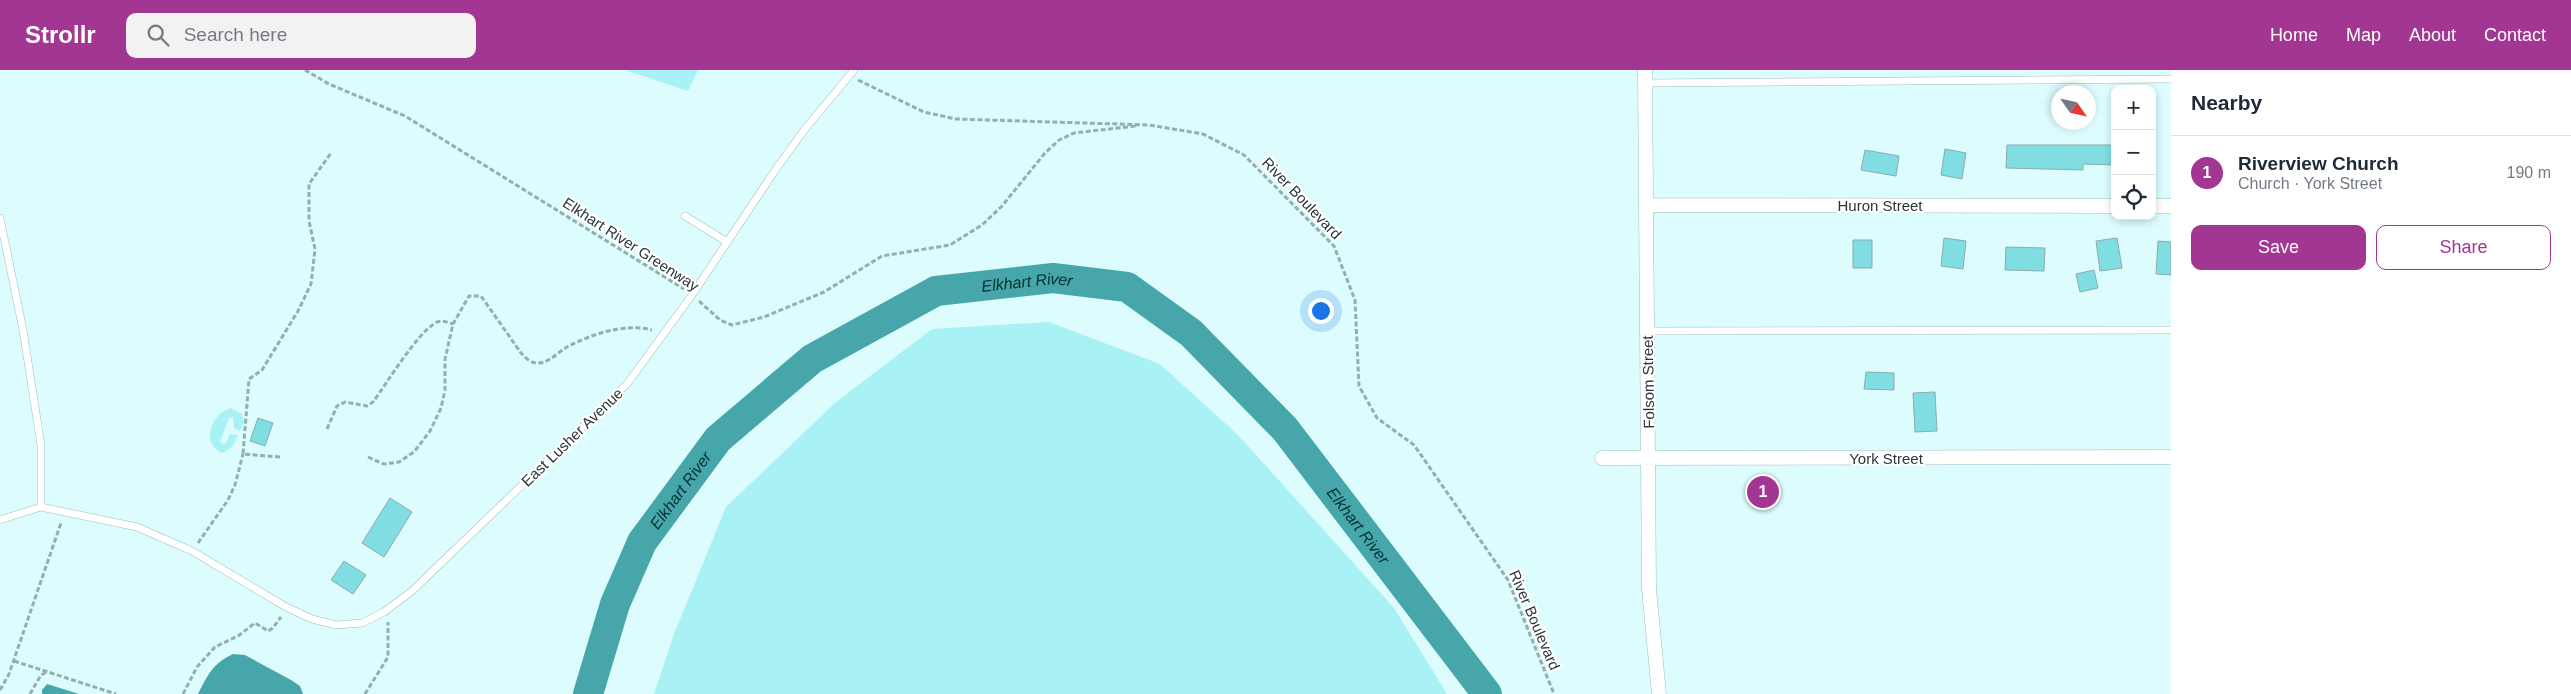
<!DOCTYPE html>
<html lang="en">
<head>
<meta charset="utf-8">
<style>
	body { margin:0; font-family:Arial,sans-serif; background:#f2f2f3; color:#1f2937 }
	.controls { position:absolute; right:15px; top:15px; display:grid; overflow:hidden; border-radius:10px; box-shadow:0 2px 8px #0003 }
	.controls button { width:45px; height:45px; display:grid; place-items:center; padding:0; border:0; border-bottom:1px solid #e0e1e3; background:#fff; color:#1f2937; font:25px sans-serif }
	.compass { position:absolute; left:2051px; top:15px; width:45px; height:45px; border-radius:50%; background:#fff; box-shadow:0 2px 8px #0003; rotate:124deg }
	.you { position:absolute; left:1320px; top:240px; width:18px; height:18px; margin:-12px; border:4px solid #fff; border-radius:50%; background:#1a73e8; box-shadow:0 0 0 8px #1a73e833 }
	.badge { display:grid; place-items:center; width:32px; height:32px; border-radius:50%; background:#a33593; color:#fff; font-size:16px; font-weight:700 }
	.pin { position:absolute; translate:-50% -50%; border:2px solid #fff; box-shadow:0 1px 5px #0006 }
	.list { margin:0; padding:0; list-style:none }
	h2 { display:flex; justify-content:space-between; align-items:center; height:65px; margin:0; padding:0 20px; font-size:21px }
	h2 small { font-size:16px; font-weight:400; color:#747a83 }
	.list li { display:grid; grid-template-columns:32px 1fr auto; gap:15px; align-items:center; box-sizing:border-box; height:75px; padding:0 20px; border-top:1px solid #e0e1e3 }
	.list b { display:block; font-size:19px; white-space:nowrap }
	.list p { margin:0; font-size:16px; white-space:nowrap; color:#747a83 }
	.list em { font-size:16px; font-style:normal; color:#747a83 }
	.actions { display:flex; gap:10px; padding:15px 20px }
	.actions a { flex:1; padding:11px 0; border:1px solid #a33593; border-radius:10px; text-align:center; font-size:18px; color:#a33593 }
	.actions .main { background:#a33593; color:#fff }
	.icon { flex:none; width:28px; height:28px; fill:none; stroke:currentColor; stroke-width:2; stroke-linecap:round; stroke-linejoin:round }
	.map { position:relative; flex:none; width:2171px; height:624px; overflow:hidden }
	header { display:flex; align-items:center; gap:30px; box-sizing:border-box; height:70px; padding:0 25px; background:#a33593; color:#fff }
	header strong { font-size:24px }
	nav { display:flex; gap:28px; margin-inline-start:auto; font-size:18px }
	.search { width:350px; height:45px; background:#f2f2f3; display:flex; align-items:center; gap:12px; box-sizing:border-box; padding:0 18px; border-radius:10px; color:#747a83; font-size:19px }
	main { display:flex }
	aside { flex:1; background:#fff }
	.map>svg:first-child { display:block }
	.green { fill:#a8f1f5 }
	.water { fill:#46a6aa }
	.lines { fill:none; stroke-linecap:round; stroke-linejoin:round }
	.river { stroke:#46a6aa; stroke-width:30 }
	.building { fill:#80dee2; stroke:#8dabad }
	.service-casing { stroke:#9ebdbe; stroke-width:8 }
	.minor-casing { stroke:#9ebdbe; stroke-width:15 }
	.path { stroke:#96aeaf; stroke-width:3; stroke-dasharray:5 2.5; stroke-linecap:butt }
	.service { stroke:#fff; stroke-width:7 }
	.minor { stroke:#fff; stroke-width:14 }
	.labels { text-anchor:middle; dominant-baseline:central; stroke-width:4.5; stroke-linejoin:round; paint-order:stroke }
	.street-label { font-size:15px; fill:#2a3637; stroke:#fff }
	.water-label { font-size:16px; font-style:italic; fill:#023234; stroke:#fff }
</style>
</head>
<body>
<header>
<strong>Strollr</strong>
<div class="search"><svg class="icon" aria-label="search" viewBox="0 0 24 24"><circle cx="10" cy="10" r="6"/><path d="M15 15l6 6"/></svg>Search here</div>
<nav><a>Home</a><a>Map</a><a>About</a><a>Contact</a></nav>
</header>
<main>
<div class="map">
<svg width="2171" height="624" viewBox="0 0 2171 624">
	<rect width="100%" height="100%" fill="#dcfcfd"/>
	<path class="green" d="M625,0H698L688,21Z
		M1049,252L1160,294L1238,365L1394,538L1447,624H654L674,564L726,437L836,332L932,259Z
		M231,338L242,344L244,352L240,361L234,358L233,347L229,348L220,372L223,374L226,373L230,364L238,365L233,376L223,383C200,375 211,343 231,338Z"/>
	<path class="water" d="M233,584L245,585L291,610L300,616L303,624H198C208,605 212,594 233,584Z
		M47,614L79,624H42V620Z"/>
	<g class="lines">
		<path class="river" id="s1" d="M588,624L615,534L642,472L718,369L812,289L936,221L1053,208L1127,217L1191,263L1285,359L1487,624"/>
	</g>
	<path class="building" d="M2007,75H2115V95L2083,94V100L2006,98Z
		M1945,79L1966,83L1962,109L1941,105Z
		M1865,80L1899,86L1896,106L1861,100Z
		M1944,168L1966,171L1963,199L1941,196Z
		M2117,168L2122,198L2100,201L2096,171Z
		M1853,170H1872V198H1853Z
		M2158,171L2171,172V205L2156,204Z
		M2006,177L2045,178L2044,201L2005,200Z
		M2094,200L2098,218L2080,222L2076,204Z
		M1866,302L1894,303V320L1864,319Z
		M1935,322L1937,361L1915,362L1913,323Z
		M258,348L273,353L265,376L250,371Z
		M390,428L412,442L384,487L362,473Z
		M344,491L366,505L353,524L331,510Z"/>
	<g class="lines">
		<defs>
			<path id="service" d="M1645,13L2171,9
				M685,146L727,172
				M0,148L23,260L41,375V437
				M1647,261L2171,260
				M0,450L41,437L137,457L192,481L286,537L312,549L336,555L362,553L384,542L412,521L627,314L692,225L776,99L805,59L854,0"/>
			<path id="minor" d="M1645,0L1649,519L1659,624
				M1646,135L2115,136
				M2152,136H2171
				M1602,388L2171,387"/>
		</defs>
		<use href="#service" class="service-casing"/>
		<use href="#minor" class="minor-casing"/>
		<path class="path" d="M305,0L329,14L405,46L684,219
			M858,10L924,42L956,49L1149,55L1203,64L1244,85L1334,176L1355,230L1359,316L1377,348L1414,375L1508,510L1554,624
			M699,231L720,250L732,255L764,247L824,222L882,186L950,175L982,155L1002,136L1045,83L1059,70L1074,63L1136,56
			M327,359L337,336L345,332L367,336L373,332C387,313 416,265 434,254C440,249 446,252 453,254
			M280,387L243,384L249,309L262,300L298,241L311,214L315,179L309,151V114L331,83
			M368,387L384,394L399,392L414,382L430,361L441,338L445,320V289L453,254L469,226H481L521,283C525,287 530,293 537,293C548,294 558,282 567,277C592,264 624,253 652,260
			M198,473L228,430L235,415L243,384
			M14,591L116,624
			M0,620L9,604L61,453
			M30,624L41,605L47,602
			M183,624L197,597L215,577L238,566L255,553L268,561L273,558L281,547
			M365,624L388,587V552"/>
		<use href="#service" class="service"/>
		<use href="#minor" class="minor"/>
	</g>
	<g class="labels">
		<g class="street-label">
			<text transform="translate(1302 128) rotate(46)">River Boulevard</text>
			<text x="1880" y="135">Huron Street</text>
			<text transform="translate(631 174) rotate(33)">Elkhart River Greenway</text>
			<text transform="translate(1648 312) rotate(-91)">Folsom Street</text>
			<text transform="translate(572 367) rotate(-44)">East Lusher Avenue</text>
			<text x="1886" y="388">York Street</text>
			<text transform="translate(1535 550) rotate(67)">River Boulevard</text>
		</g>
		<g class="water-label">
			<text stroke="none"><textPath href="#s1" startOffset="646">Elkhart River</textPath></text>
			<text stroke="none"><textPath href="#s1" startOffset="226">Elkhart River</textPath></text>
			<text stroke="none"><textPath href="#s1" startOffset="1081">Elkhart River</textPath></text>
		</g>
	</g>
</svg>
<div class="controls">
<button>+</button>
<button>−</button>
<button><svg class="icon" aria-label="locate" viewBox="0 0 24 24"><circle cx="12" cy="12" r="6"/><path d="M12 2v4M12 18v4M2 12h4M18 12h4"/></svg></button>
</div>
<svg class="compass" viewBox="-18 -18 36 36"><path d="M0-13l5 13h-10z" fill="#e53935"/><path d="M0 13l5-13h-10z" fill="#747a83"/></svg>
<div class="you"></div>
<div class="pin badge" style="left:1763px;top:422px">1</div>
</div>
<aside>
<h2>Nearby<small></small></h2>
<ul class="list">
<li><span class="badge">1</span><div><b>Riverview Church</b><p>Church · York Street</p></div><em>190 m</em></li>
</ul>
<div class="actions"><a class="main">Save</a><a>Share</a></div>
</aside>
</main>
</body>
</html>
